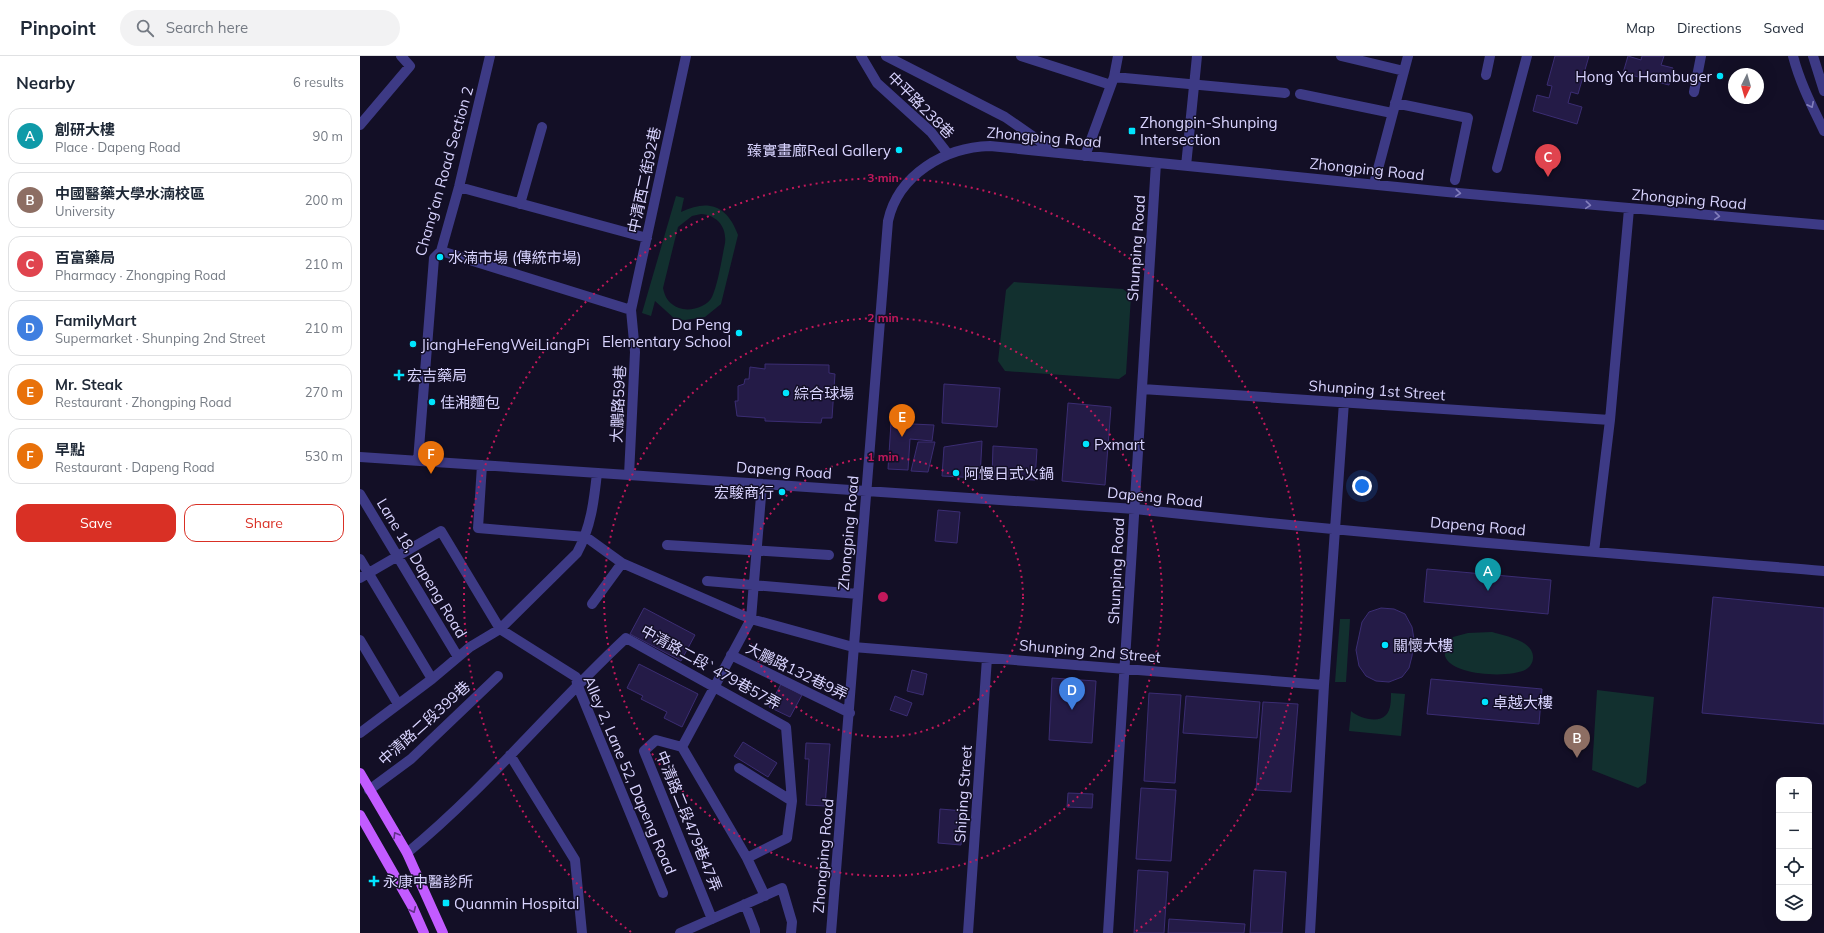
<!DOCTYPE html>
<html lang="en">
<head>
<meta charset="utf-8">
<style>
	body { margin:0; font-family:Mulish,"Noto Sans TC",sans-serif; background:#f2f2f3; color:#1f2937 }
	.controls { position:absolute; right:12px; bottom:12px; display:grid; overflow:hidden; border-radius:8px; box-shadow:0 4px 16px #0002 }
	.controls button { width:36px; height:36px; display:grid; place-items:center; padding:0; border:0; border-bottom:1px solid #e0e1e3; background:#fff; color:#1f2937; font:20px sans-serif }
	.compass { position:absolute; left:1368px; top:12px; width:36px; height:36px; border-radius:50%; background:#fff; box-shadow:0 4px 16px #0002; rotate:185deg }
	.you { position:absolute; left:1002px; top:430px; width:14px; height:14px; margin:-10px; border:3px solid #fff; border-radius:50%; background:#1a73e8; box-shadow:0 0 0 6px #1a73e833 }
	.badge { display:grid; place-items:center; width:26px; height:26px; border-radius:50%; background:#d93025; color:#fff; font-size:13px; font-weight:700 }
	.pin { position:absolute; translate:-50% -33px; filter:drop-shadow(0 1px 2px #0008) }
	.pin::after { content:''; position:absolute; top:21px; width:14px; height:12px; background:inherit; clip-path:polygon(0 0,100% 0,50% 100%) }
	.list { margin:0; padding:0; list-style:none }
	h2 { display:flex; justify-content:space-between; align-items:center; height:52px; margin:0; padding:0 16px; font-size:17px }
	h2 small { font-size:13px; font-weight:400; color:#747a83 }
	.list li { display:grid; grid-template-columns:26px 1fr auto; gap:12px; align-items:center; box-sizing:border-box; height:56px; margin:0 8px 8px; padding:0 8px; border:1px solid #e0e1e3; border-radius:12px }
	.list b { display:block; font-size:15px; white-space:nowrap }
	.list p { margin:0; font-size:13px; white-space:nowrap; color:#747a83 }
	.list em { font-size:13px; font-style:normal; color:#747a83 }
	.actions { display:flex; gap:8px; padding:12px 16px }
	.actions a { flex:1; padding:9px 0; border:1px solid #d93025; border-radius:12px; text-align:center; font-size:14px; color:#d93025 }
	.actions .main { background:#d93025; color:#fff }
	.icon { flex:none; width:22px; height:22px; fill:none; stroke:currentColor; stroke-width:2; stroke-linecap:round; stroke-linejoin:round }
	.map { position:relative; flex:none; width:1464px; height:877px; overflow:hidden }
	header { display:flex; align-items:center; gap:24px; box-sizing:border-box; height:56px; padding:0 20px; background:#fff; border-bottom:1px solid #e0e1e3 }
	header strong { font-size:19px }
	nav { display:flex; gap:22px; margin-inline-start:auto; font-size:14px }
	.search { width:280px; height:36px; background:#f2f2f3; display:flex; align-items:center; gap:10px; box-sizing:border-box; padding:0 14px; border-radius:22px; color:#747a83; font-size:15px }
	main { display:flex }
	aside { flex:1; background:#fff }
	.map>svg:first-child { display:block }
	.green { fill:#12302f; fill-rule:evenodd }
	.building { fill:#241b47; stroke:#3b2d73 }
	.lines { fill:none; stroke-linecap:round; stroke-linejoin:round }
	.minor { stroke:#3d3a85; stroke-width:10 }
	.major { stroke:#c25bff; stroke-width:10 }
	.oneway { stroke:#837fbc }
	.oneway2 { stroke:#623188 }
	.ring { fill:none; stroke:#c2185b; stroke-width:2; stroke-dasharray:2 4 }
	.poi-dot { fill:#00e5ff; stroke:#130f26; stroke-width:1.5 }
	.labels { text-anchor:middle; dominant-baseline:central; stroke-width:3; stroke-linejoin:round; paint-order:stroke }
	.poi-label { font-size:15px; fill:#d9d4ff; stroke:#130f26; text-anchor:start }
	.street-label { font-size:15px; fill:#d9d4ff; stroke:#130f26 }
	.centre { fill:#c2185b; stroke:#130f26; stroke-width:2 }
	.ring-label { font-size:12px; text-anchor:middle; font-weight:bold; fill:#c2185b; stroke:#130f26; stroke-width:3; stroke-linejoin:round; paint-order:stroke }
</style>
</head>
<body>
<header>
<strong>Pinpoint</strong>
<div class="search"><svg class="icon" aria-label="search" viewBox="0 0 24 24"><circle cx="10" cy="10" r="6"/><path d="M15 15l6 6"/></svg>Search here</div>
<nav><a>Map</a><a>Directions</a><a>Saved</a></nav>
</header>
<main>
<aside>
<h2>Nearby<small>6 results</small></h2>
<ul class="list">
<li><span class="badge" style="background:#0f9aa8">A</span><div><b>創研大樓</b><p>Place · Dapeng Road</p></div><em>90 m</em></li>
<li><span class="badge" style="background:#8d6e63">B</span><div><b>中國醫藥大學水湳校區</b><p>University</p></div><em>200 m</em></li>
<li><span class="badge" style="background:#e0444e">C</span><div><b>百富藥局</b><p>Pharmacy · Zhongping Road</p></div><em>210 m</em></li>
<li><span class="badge" style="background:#3f7fe0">D</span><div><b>FamilyMart</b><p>Supermarket · Shunping 2nd Street</p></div><em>210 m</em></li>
<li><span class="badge" style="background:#e8710a">E</span><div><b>Mr. Steak</b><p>Restaurant · Zhongping Road</p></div><em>270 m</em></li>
<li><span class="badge" style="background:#e8710a">F</span><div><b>早點</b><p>Restaurant · Dapeng Road</p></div><em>530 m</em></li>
</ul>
<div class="actions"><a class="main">Save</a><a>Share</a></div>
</aside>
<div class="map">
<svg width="1464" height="877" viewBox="0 0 1464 877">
	<rect width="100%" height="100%" fill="#130f26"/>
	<path class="green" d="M316,140L324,142L321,156C348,143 367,149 378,179L361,248L345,261L325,264L315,263L295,245L291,260L282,257ZM341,158C357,159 367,171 365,187C362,202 358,228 352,241C347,251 330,256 319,252C309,248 305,242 303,232L318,171L332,160Z
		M654,226L763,233L771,240L766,318L759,323L645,315L638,305L646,234Z
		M980,563H990L986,626H975Z
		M1132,576C1144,580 1174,584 1173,602C1173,607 1169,612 1165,614C1149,622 1091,620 1085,600C1084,593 1089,586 1093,581L1108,577Z
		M1237,634L1294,641L1286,727L1278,732L1232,714Z
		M1031,637L1045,638L1041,680L989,675L991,655C999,662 1018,668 1026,659C1031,654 1031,644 1031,637Z"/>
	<path class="building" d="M1195,0H1229L1218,38L1211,36L1208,47L1222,51L1217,68L1173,55L1177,39L1189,42L1192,30L1187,29Z
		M1268,0L1281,4L1282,0H1304L1301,9L1313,12L1309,29L1263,17Z
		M405,308L469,309V317L475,318L472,362H462L461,367L405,365V362L377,360L375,345H378V330L384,328L385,323H389L390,311L405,313Z
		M584,328L640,332L637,371L582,367Z
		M708,347L751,351L745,429L702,425Z
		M531,367L574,369L572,385L550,383L548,414L528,413Z
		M622,385L620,422L582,420L584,391Z
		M558,386H575L568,416L551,415Z
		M633,390L677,393L675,424L632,422Z
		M578,454L600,456L597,487L575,485Z
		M1067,513L1191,524L1188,558L1064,546Z
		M1353,541L1464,552V668L1342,657Z
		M284,552L335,579L321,605L270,578Z
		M1021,552L1034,553L1045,558L1052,571L1054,583L1052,600L1049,612L1042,621L1029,626L1016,625L1006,620L999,610L996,594L1002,566L1009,556Z
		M279,608L338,638L322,671L304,662L307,656L281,643L283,640L267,632Z
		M552,614L567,618L563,639L547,635Z
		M692,622L736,625L732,687L689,684Z
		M1071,623L1182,633L1179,668L1067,658Z
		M421,628L442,639L430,661L409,651Z
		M789,637L821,639L815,727L784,725Z
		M535,640L552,647L547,660L530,654Z
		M826,640L900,646L897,682L823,677Z
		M903,646L938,648L931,736L896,734Z
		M383,686L417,707L408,721L374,700Z
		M446,687L470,688L465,750L446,749L449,703H445Z
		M781,732L816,734L811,805L776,803Z
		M708,737L733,738L732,752L707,751Z
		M580,753L604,755L601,789L578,787Z
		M778,814L808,816L804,877H774Z
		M894,814L926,816L922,877H890Z
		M809,863L885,868L884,877H808Z"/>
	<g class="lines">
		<path class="minor" d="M501,0L517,27L571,76L588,98
			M526,0L645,61L694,95
			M661,0L751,29
			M981,0L1044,15
			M1433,0C1440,27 1452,50 1464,75
			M1453,0L1464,35
			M1126,19L1130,0
			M754,21L925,37
			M1334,36L1341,0
			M940,38L1032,57
			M1035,47L1108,62L1095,124
			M0,69L50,10L41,0
			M725,100L754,21L758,0
			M826,110L837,0
			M1137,112L1167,0
			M1014,128L1048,0
			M99,131L287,182
			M160,148L182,71
			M81,195L271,254
			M782,333L1250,364
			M0,401L775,453C1004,478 1234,496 1464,515
			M58,405L74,202L81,195L99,131L130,0
			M122,409L118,472L226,481L262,507L232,548
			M269,419L275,296L271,254L326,0
			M0,438L98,601
			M307,489L469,499
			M1234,496L1250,364L1269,153
			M0,503L72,623
			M262,507L391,563L493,591L964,629
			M0,522L81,475L140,573L216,621L217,628L303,837
			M347,525L498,538
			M0,584L38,648
			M371,599L490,657
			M0,677L72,623L110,591L140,573L217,497C231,471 234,445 237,417
			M322,691L391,563L402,428
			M322,691L296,684L284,695L352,863
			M322,691L387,802L405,840
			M150,699L215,804L222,877
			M379,712L432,745
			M9,734L51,703L138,620
			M47,797C126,732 191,652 266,582L426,671L432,745L427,782L387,802
			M385,848L395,874V877
			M320,877L422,832L432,866L431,877
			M471,877L528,165C538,119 585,91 630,90L1087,136L1464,169
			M608,877L627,602
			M748,877L796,107
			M950,877L964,629L984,346"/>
		<path class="major" d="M0,717L47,797L83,877
			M0,759L52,850L64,877"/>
	</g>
	<defs><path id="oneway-chevron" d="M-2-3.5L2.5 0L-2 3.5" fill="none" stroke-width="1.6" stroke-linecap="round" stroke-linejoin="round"/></defs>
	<g class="oneway">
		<use href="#oneway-chevron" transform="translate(1451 49) rotate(64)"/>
		<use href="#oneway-chevron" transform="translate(1098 137) rotate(5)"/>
		<use href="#oneway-chevron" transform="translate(1228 149) rotate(5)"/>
		<use href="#oneway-chevron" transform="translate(1357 160) rotate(5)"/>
	</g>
	<g class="oneway2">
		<use href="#oneway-chevron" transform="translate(36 779) rotate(-121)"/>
		<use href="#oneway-chevron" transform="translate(53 854) rotate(65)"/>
	</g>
	<g class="ring">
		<circle cx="523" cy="541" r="140"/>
		<circle cx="523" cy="541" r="279"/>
		<path d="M271 876A419 419 0 1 1 775 876"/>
	</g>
	<g class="poi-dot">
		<circle cx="1360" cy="20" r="4"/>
		<rect x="768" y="71" width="8" height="8" rx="2"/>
		<circle cx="539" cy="94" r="4"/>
		<circle cx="80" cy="201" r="4"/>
		<circle cx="379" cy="277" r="4"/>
		<circle cx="53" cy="288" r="4"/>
		<path d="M37 313h4v4h4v4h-4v4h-4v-4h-4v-4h4z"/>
		<circle cx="426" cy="337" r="4"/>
		<circle cx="72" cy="346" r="4"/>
		<circle cx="726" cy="388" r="4"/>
		<circle cx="596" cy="417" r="4"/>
		<circle cx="422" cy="436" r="4"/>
		<circle cx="1025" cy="589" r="4"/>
		<circle cx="1125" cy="646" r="4"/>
		<path d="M12 819h4v4h4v4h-4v4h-4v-4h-4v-4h4z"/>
		<rect x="82" y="843" width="8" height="8" rx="2"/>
	</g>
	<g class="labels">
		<g class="poi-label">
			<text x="1352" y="20" text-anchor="end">Hong Ya Hambuger</text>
			<text x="780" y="66">Zhongpin-Shunping<tspan x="780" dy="17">Intersection</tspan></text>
			<text x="531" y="94" text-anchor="end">臻實畫廊Real Gallery</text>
			<text x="88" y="201">水湳市場 (傳統市場)</text>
			<text x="371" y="268" text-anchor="end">Da Peng<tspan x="371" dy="17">Elementary School</tspan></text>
			<text x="61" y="288">JiangHeFengWeiLiangPi</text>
			<text x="47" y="319">宏吉藥局</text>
			<text x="434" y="337">綜合球場</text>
			<text x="80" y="346">佳湘麵包</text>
			<text x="734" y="388">Pxmart</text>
			<text x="604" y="417">阿慢日式火鍋</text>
			<text x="414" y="436" text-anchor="end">宏駿商行</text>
			<text x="1033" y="589">關懷大樓</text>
			<text x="1133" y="646">卓越大樓</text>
			<text x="23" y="825">永康中醫診所</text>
			<text x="94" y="847">Quanmin Hospital</text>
		</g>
		<g class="street-label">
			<text transform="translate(561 49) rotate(45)">中平路238巷</text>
			<text transform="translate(684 81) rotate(5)">Zhongping Road</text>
			<text transform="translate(1007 113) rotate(6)">Zhongping Road</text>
			<text transform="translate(84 115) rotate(-74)">Chang’an Road Section 2</text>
			<text transform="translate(284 124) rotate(-78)">中清西二街92巷</text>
			<text transform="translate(1329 143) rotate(5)">Zhongping Road</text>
			<text transform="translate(776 192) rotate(-86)">Shunping Road</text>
			<text transform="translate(1017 334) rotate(4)">Shunping 1st Street</text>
			<text transform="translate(258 348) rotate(-87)">大鵬路59巷</text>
			<text transform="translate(424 414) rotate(4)">Dapeng Road</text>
			<text transform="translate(795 441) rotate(6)">Dapeng Road</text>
			<text transform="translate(1118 470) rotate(5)">Dapeng Road</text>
			<text transform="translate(488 477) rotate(-85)">Zhongping Road</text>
			<text transform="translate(62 512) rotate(59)">Lane 18, Dapeng Road</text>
			<text transform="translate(756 515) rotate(-87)">Shunping Road</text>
			<text transform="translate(730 595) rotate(5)">Shunping 2nd Street</text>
			<text transform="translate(351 611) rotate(29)">中清路二段ˋ479巷57弄</text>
			<text transform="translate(437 615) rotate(26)">大鵬路132巷9弄</text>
			<text transform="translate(64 667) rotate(-42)">中清路二段399巷</text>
			<text transform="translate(270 719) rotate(67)">Alley 2, Lane 52, Dapeng Road</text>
			<text transform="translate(603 738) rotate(-86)">Shiping Street</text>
			<text transform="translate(329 765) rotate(68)">中清路二段479巷47弄</text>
			<text transform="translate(463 800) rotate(-85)">Zhongping Road</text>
		</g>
	</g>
	<circle cx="523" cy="541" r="6" class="centre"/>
	<g class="ring-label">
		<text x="523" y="126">3 min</text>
		<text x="523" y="266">2 min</text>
		<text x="523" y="405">1 min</text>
	</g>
</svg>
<div class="controls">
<button>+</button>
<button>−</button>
<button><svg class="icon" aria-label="locate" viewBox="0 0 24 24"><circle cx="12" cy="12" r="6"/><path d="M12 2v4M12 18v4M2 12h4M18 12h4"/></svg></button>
<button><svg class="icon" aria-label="layers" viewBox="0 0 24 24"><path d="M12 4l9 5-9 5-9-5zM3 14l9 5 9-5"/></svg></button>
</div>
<svg class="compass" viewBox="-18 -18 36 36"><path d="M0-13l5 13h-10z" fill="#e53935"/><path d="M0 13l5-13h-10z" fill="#747a83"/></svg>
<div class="you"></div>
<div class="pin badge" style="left:1128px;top:535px;background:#0f9aa8">A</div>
<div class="pin badge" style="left:1217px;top:702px;background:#8d6e63">B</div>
<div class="pin badge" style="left:1188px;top:121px;background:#e0444e">C</div>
<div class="pin badge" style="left:712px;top:654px;background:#3f7fe0">D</div>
<div class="pin badge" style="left:542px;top:381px;background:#e8710a">E</div>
<div class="pin badge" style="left:71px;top:418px;background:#e8710a">F</div>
</div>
</main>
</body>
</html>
